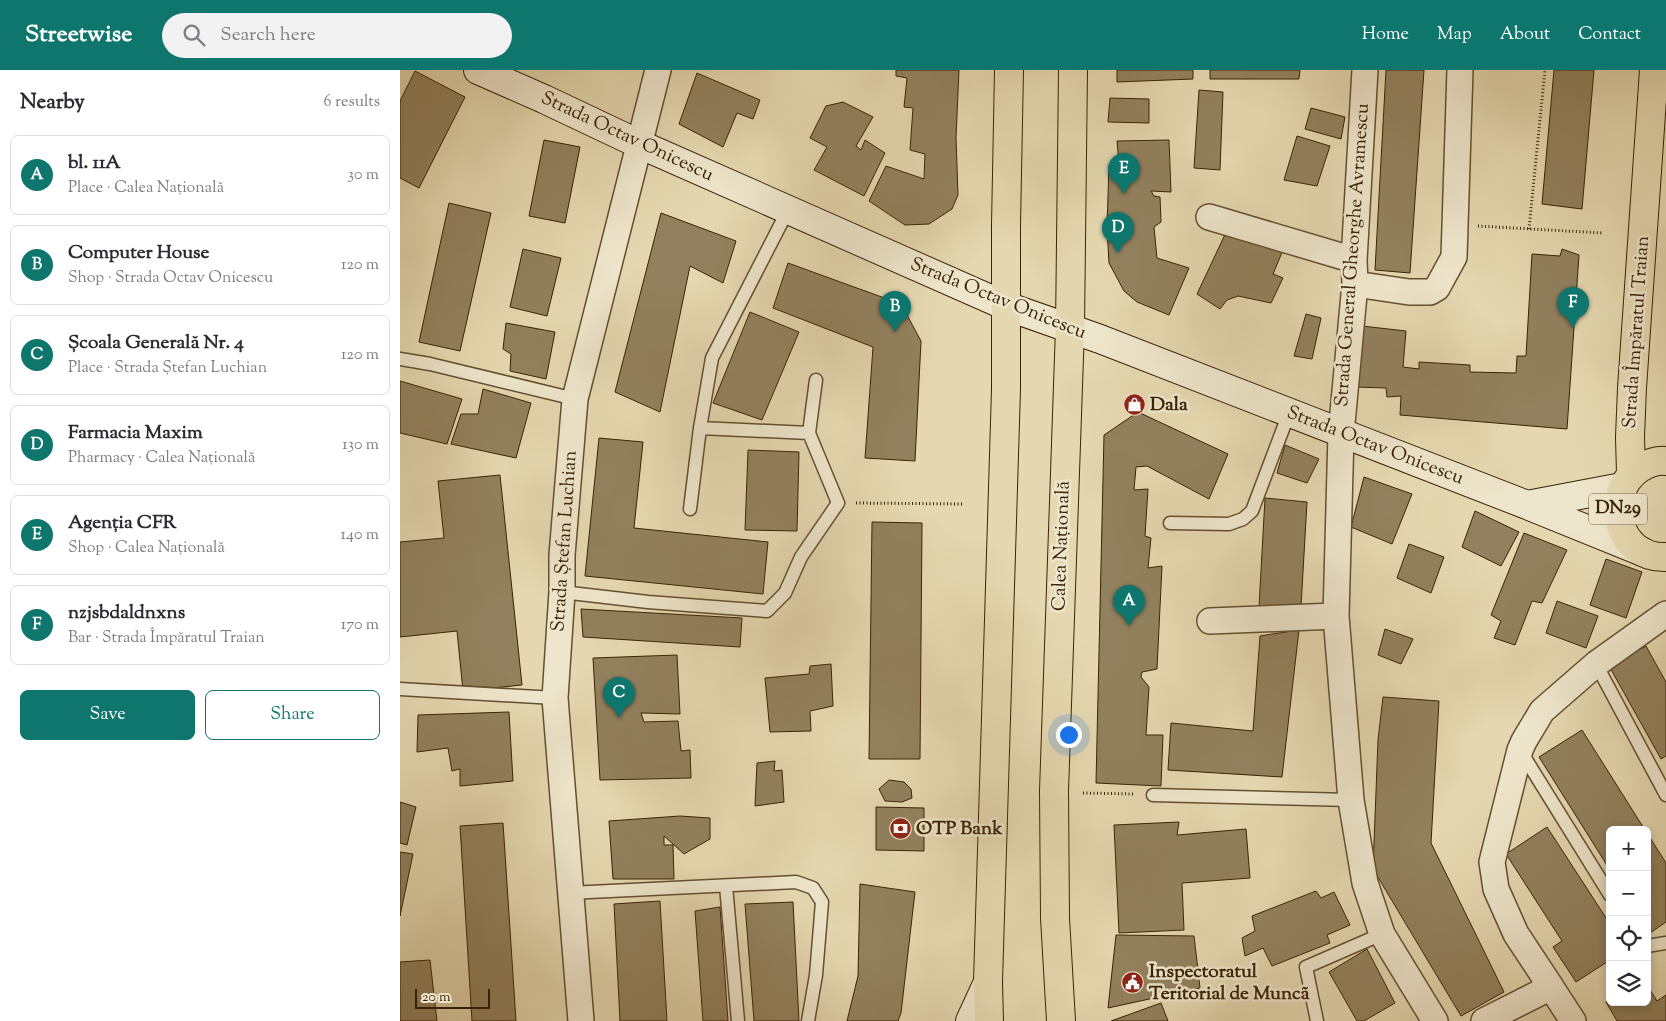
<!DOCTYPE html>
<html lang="en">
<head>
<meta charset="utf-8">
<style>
	body { margin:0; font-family:"Sorts Mill Goudy",serif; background:#f2f2f3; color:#2b2b33 }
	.controls { position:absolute; right:15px; bottom:15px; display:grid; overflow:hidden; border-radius:8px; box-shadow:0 2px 8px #0003 }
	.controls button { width:45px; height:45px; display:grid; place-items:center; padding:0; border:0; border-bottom:1px solid #e1e1e2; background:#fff; color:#2b2b33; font:25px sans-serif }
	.scale { position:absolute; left:15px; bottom:12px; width:75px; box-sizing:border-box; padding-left:5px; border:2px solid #392305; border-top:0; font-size:14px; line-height:18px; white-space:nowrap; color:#392305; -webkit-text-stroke:4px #eee6cc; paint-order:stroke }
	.you { position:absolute; left:668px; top:664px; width:18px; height:18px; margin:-12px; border:4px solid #fff; border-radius:50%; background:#1a73e8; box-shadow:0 0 0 8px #1a73e833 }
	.badge { display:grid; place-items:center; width:32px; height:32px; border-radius:50%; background:#0f766e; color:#fff; font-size:16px; font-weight:700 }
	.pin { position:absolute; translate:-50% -41px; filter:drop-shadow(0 1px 2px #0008) }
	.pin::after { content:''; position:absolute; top:26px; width:18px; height:15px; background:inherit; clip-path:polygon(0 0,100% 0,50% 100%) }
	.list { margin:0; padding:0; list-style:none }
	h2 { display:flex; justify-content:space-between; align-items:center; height:65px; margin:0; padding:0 20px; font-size:21px }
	h2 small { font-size:16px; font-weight:400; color:#7c7c81 }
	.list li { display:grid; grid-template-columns:32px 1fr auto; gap:15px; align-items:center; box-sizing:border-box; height:80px; margin:0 10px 10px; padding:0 10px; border:1px solid #e1e1e2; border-radius:8px }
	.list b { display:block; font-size:19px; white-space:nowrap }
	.list p { margin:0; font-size:16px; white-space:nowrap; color:#7c7c81 }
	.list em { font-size:16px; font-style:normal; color:#7c7c81 }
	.actions { display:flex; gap:10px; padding:15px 20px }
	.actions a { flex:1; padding:11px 0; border:1px solid #0f766e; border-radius:8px; text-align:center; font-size:18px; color:#0f766e }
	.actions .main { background:#0f766e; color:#fff }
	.icon { flex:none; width:28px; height:28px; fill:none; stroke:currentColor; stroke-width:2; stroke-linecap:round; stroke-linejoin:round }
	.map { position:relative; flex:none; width:1266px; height:951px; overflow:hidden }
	header { display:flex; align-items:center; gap:30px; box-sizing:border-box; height:70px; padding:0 25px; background:#0f766e; color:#fff }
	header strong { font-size:24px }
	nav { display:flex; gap:28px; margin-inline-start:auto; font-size:18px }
	.search { width:350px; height:45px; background:#f2f2f3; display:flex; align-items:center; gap:12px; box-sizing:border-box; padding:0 18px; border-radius:28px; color:#7c7c81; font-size:19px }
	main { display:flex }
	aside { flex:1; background:#fff }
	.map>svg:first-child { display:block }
	.building { fill:#92815e; stroke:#392305 }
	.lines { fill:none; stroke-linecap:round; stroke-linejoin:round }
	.lane-casing { stroke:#645030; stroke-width:15 }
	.street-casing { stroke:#645030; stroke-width:28 }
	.secondary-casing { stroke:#392305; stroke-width:30 }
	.primary-casing { stroke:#392305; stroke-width:30 }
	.path { stroke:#392305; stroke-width:3; stroke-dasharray:1 2.5; stroke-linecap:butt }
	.lane { stroke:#eee6cc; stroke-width:12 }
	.street { stroke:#eee6cc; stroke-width:25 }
	.secondary { stroke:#eee6cc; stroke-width:28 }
	.primary { stroke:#e5d8b0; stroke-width:28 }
	.labels { text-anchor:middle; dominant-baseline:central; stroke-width:5; stroke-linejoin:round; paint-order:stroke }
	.shield { fill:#eee6cc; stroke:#6f5e41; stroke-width:1 }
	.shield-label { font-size:18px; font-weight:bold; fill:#392305 }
	.street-label { font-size:19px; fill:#392305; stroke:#eee6cc }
	.poi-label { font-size:19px; font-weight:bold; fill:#392305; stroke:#eee6cc; text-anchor:start }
</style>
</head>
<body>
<header>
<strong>Streetwise</strong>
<div class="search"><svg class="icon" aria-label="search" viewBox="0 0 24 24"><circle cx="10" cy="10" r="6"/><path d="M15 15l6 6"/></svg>Search here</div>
<nav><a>Home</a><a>Map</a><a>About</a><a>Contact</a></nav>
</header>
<main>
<aside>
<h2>Nearby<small>6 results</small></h2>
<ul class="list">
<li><span class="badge">A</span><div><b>bl. 11A</b><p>Place · Calea Națională</p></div><em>30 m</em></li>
<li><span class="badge">B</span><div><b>Computer House</b><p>Shop · Strada Octav Onicescu</p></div><em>120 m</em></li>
<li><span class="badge">C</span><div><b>Școala Generală Nr. 4</b><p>Place · Strada Ștefan Luchian</p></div><em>120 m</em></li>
<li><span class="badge">D</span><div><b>Farmacia Maxim</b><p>Pharmacy · Calea Națională</p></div><em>130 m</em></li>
<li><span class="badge">E</span><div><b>Agenția CFR</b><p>Shop · Calea Națională</p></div><em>140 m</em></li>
<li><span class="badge">F</span><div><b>nzjsbdaldnxns</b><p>Bar · Strada Împăratul Traian</p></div><em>170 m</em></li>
</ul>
<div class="actions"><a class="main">Save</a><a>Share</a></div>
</aside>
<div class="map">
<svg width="1266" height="951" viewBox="0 0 1266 951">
	<rect width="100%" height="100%" fill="#e5d8b0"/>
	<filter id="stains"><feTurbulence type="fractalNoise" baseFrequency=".004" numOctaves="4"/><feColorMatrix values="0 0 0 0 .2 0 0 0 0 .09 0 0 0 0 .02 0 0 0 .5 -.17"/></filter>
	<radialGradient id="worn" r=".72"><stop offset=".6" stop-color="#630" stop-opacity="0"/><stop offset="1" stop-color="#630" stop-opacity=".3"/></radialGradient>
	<path class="building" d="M496,0H559L556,68L558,125L552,139L529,154L505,155L469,131L486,96L524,109L525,84L510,80L513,38L504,37L507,8L496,6Z
		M717,0H793V9L717,12Z
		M810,0H900L899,9H810Z
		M986,0H1024L1010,203L975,200Z
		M1154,0H1194L1182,139L1142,134Z
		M15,1L65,27L19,118L0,108V31Z
		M297,3L360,30L353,49L337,43L323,77L279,54Z
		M799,20L823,22L820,100L794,98Z
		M710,28L749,29V53L708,52Z
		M443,32L473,47L456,76L461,80L465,70L485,83L464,126L414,100L427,77L410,68L426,36Z
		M911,38L945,47L941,69L905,59Z
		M897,66L930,76L917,116L884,110Z
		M144,70L180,77L165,153L129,146Z
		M769,70L771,122L751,121L754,126L760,127L761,152L754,157L757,188L789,198L769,245L737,232L724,221L709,193L707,157L709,95L719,94L717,71Z
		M49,133L91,143L60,281L19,272Z
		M261,143L336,171L323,213L290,196L260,342L215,322Z
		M829,156L883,180L873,204L883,208L871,233L838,226L827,230L820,239L797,224Z
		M123,179L161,188L147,246L110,237Z
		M1162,179L1179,185L1167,359L1000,345L1001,326L987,327L986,318L956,317L962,256L1006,261L1003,297L1019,299V292L1070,295V302L1116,303L1117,286H1126L1132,184L1160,186Z
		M388,193L501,234L521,271L515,391L465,388L473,277L373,238Z
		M350,242L399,262L362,350L313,333Z
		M906,244L921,248L912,289L894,286Z
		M106,253L155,262L146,309L110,301L111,284L103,279Z
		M0,311L62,329L47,374L0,363Z
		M83,319L131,333L116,388L51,374L61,344H78Z
		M738,342L828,384L809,429L747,396L736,397L734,420L748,419L745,466L751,468L748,498L762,496L757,599L742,602L741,607L749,617L746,665H763L761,716L696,713L704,365Z
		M199,368L243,372L234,458L368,472L363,524L185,506Z
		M885,375L919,389L907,413L877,403Z
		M348,380L399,382L397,461L345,460Z
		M100,405L122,615L63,621L57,561L0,567V472L44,468L38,411Z
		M964,407L1012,424L992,474L951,457Z
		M865,428L907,432L901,537H859Z
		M1075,441L1119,462L1101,496L1062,477Z
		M472,452L522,453L520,689H469Z
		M1124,463L1167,480L1142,533L1132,531L1115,575L1094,568L1101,551L1091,545Z
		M1009,474L1044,487L1031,523L997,508Z
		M1206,489L1242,502L1226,548L1190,535Z
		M1157,531L1198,546L1186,578L1146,563Z
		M181,539L342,548L340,577L183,567Z
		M985,559L1013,569L1001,594L978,585Z
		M899,560L882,707L768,700L771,653L853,661L860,566Z
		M1246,576L1266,612V686L1261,689L1209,596Z
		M277,585L280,644L241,643L244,652L278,651L281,681L290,680L291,708L200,710L193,588Z
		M431,594L433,636L410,641L411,661L370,662L365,608L409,604L410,596Z
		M983,627L1039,631L1031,773L1104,922L1061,946L973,799L978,670Z
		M109,642L113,711L60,716V699L52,701L48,678L17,682L18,645Z
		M1182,660L1245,760H1210V800L1139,687Z
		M375,691L374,701L382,700L384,732L355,736L357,693Z
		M489,710L504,712L511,719L512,728L502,732L485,731L479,719Z
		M0,732L16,737L7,775L0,773Z
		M476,737L524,738V781L476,780Z
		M280,746L310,748V769L284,784L264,766V775H273L274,809H213L209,751Z
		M779,752L777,765L846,759L850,808L782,813L784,860L719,863L714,755Z
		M103,753L116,951H72L60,756Z
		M1147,757L1210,854V890L1176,912L1153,877L1162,871L1106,784Z
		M1247,763L1266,793V852L1250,863L1247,859Z
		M0,782L13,784L0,846Z
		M460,814L515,822L501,943L498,951H447L458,906Z
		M916,821L921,828L934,822L950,855L927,865L930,873L872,896L863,878L845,886L842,868L855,861L852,846Z
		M260,831L267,951H220L214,834Z
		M393,832L399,951H354L345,834Z
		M320,837L328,951H303L295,841Z
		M716,865L794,866L800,918L708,938Z
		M967,879L995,933L964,951H957L929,902Z
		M30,890L37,951H0V892Z
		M1247,915L1257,931L1266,925V951H1217L1206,932L1210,930V932H1247Z
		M761,933L768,951H711Z"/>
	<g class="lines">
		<defs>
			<path id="lane" d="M0,289L30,294L175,329
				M300,358L409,363
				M290,439L300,358L312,288L388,140
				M770,453L829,454L843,449L852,441L889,343
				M162,522L248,532L367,541L385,523L401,487L438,433L409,363L416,310
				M1196,594L1266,725
				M0,619L155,628
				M1120,680L1210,825
				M753,725L951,730
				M326,816L338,951
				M169,823L396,812L413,818L422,832L416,905L408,951
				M1247,876L1266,873
				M917,951L906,897L982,864"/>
			<path id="street" d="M965,0L954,190L955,214L941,364L936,546L951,730L965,813L982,864L1035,951
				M809,147L954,190
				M955,214L1009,222H1030L1037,218L1054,187L1060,0
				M810,551L936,546
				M1151,917L1173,951
				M181,951L155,628L162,522V485L175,329L258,0
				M1084,951L1151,917L1116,864L1096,819L1092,792L1120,680L1124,671L1142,641L1196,594L1266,544"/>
			<path id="secondary" d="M78,0L144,29L239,74L606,236L700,269L1127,435L1243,482
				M1127,435L1222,417
				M570,951L588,912"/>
			<path id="primary" d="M1266,391C1257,390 1247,394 1240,398C1201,424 1217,489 1266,487
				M1231,404L1230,367L1232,318L1254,0
				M589,951L588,912L606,319V155L609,0
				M661,951L655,848L654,721L670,258L673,0"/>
		</defs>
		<use href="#lane" class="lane-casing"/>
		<use href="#street" class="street-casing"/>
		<use href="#secondary" class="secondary-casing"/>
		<use href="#primary" class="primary-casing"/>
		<path class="path" d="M1078,156L1203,163
			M1129,159L1145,0
			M456,433L564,434
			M683,723L735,724"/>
		<use href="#lane" class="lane"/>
		<use href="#street" class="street"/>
		<use href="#secondary" class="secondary"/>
		<use href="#primary" class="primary"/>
	</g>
	<defs>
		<symbol id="shop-disc" viewBox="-11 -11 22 22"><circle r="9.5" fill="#8f2418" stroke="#eee6cc"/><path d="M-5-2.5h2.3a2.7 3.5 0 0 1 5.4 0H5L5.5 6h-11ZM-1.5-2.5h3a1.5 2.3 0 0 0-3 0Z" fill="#fff"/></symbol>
		<symbol id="bank-disc" viewBox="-11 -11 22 22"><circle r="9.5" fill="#8f2418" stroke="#eee6cc"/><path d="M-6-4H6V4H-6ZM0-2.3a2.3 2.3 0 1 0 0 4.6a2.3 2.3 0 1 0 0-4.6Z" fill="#fff"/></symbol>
		<symbol id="civic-disc" viewBox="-11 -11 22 22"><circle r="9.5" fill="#8f2418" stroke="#eee6cc"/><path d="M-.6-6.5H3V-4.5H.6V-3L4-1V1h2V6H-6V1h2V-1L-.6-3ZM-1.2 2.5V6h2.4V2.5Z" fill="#fff"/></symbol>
	</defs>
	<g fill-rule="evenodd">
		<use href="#shop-disc" x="722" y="322" width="25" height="25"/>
		<use href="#bank-disc" x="488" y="746" width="25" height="25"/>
		<use href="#civic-disc" x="720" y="900" width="25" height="25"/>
	</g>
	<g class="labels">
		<rect class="shield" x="1189" y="423.5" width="58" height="31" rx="4"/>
		<g class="shield-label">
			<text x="1218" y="439">DN29</text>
		</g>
		<g class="street-label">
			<text transform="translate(227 67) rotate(25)">Strada Octav Onicescu</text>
			<text transform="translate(953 185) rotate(-86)">Strada General Gheorghe Avramescu</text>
			<text transform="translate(598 229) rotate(22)">Strada Octav Onicescu</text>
			<text transform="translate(1237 262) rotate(-86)">Strada Împăratul Traian</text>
			<text transform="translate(975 376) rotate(21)">Strada Octav Onicescu</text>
			<text transform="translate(165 471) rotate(-86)">Strada Ștefan Luchian</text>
			<text transform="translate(662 476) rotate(-88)">Calea Națională</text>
		</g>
		<g class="poi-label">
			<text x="750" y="335">Dala</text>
			<text x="516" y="759">OTP Bank</text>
			<text x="749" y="902">Inspectoratul<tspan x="749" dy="22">Teritorial de Muncã</tspan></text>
		</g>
	</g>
	<rect width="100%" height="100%" filter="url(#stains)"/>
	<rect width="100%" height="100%" fill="url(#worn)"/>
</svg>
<div class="controls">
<button>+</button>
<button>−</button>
<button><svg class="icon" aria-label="locate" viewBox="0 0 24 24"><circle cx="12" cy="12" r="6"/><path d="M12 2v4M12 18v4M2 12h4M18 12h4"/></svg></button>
<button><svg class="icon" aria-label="layers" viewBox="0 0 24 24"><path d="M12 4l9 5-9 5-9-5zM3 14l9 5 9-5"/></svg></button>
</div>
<div class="scale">20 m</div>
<div class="you"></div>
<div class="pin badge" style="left:729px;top:556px">A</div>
<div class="pin badge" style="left:495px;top:262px">B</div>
<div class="pin badge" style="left:219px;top:648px">C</div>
<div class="pin badge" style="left:718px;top:183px">D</div>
<div class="pin badge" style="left:724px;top:124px">E</div>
<div class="pin badge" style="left:1173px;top:258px">F</div>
</div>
</main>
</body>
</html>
